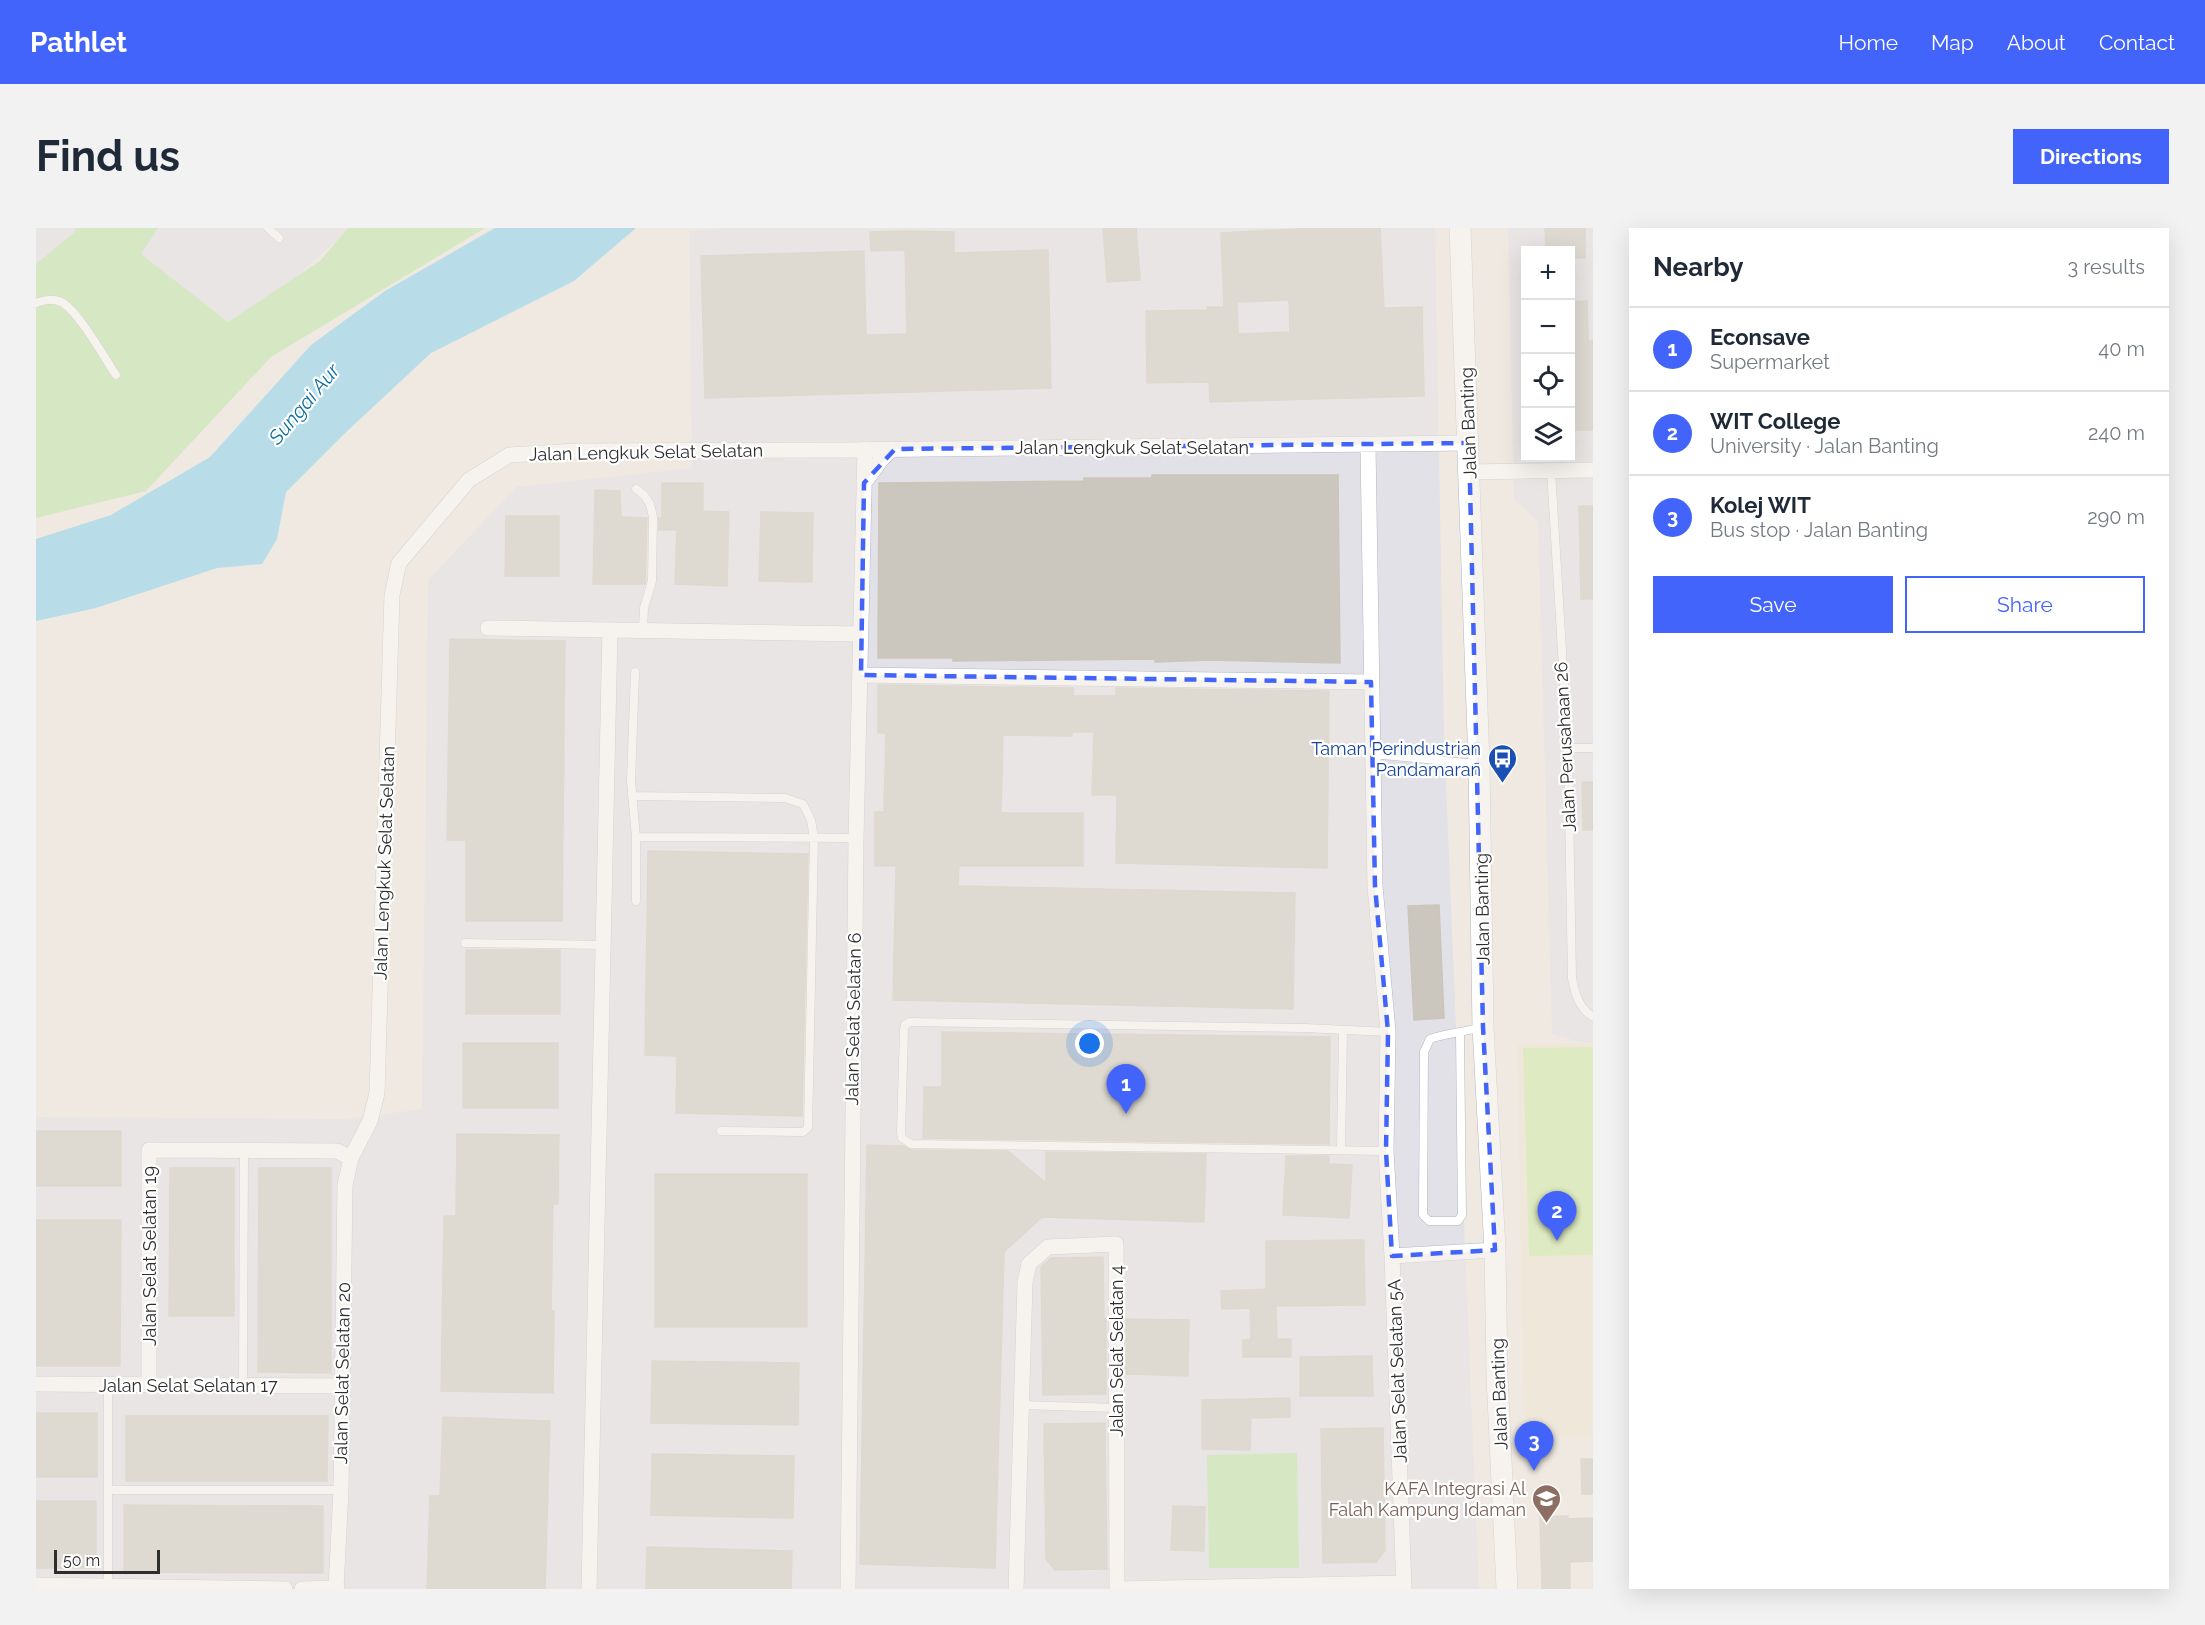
<!DOCTYPE html>
<html lang="en">
<head>
<meta charset="utf-8">
<style>
	body { margin:0; font-family:Raleway,sans-serif; background:#f2f2f3; color:#1f2937 }
	.controls { position:absolute; right:18px; top:18px; display:grid; overflow:hidden; border-radius:0px; box-shadow:0 6px 24px #0002 }
	.controls button { width:54px; height:54px; display:grid; place-items:center; padding:0; border:0; border-bottom:2px solid #e0e1e3; background:#fff; color:#1f2937; font:30px sans-serif }
	.scale { position:absolute; left:18px; bottom:15px; width:106px; box-sizing:border-box; padding-left:6px; border:3px solid #2e2e2e; border-top:0; font-size:16px; line-height:21px; white-space:nowrap; color:#2e2e2e; -webkit-text-stroke:4px #fff; paint-order:stroke }
	.you { position:absolute; left:1054px; top:816px; width:21px; height:21px; margin:-15px; border:4px solid #fff; border-radius:50%; background:#1a73e8; box-shadow:0 0 0 9px #1a73e833 }
	.badge { display:grid; place-items:center; width:39px; height:39px; border-radius:50%; background:#4264fb; color:#fff; font-size:20px; font-weight:700 }
	.pin { position:absolute; translate:-50% -50px; filter:drop-shadow(0 2px 3px #0008) }
	.pin::after { content:''; position:absolute; top:32px; width:21px; height:18px; background:inherit; clip-path:polygon(0 0,100% 0,50% 100%) }
	.list { margin:0; padding:0; list-style:none }
	h2 { display:flex; justify-content:space-between; align-items:center; height:78px; margin:0; padding:0 24px; font-size:26px }
	h2 small { font-size:20px; font-weight:400; color:#747a83 }
	.list li { display:grid; grid-template-columns:39px 1fr auto; gap:18px; align-items:center; box-sizing:border-box; height:84px; padding:0 24px; border-top:2px solid #e0e1e3 }
	.list b { display:block; font-size:22px; white-space:nowrap }
	.list p { margin:0; font-size:20px; white-space:nowrap; color:#747a83 }
	.list em { font-size:20px; font-style:normal; color:#747a83 }
	.actions { display:flex; gap:12px; padding:18px 24px }
	.actions a { flex:1; padding:14px 0; border:2px solid #4264fb; border-radius:0px; text-align:center; font-size:21px; color:#4264fb }
	.actions .main { background:#4264fb; color:#fff }
	.icon { flex:none; width:33px; height:33px; fill:none; stroke:currentColor; stroke-width:2; stroke-linecap:round; stroke-linejoin:round }
	.map { position:relative; flex:none; width:1557px; height:1361px; overflow:hidden; border-radius:0px }
	header { display:flex; align-items:center; gap:36px; box-sizing:border-box; height:84px; padding:0 30px; background:#4264fb; color:#fff }
	header strong { font-size:28px }
	nav { display:flex; gap:33px; margin-inline-start:auto; font-size:21px }
	.intro { display:flex; align-items:center; justify-content:space-between; box-sizing:border-box; height:144px; padding:0 36px }
	h1 { margin:0; font-size:42px }
	.button { padding:15px 27px; border-radius:0px; background:#4264fb; color:#fff; font-size:21px; font-weight:700 }
	main { display:flex; gap:36px; padding:0 36px }
	aside { flex:1; background:#fff; border-radius:0px; box-shadow:0 6px 24px #0002 }
	.map>svg:first-child { display:block }
	.industrial { fill:#e3e1e8; fill-rule:evenodd }
	.education { fill:#f0e6d1 }
	.green { fill:#b6e59e }
	.pitch { fill:#c9ec9a }
	.water { fill:#75cff0 }
	.building { fill:#cbc7bf; stroke:#cbc5ba; stroke-width:1.5; fill-rule:evenodd }
	.lines { fill:none; stroke-linecap:round; stroke-linejoin:round }
	.lane-casing { stroke:#b4b7c1; stroke-width:9 }
	.street-casing { stroke:#b4b7c1; stroke-width:16 }
	.secondary-casing { stroke:#b4b7c1; stroke-width:22 }
	.lane { stroke:#fff; stroke-width:8 }
	.street { stroke:#fff; stroke-width:15 }
	.secondary { stroke:#fff; stroke-width:21 }
	.marked { fill:none; stroke:#4264fb; stroke-width:4.5; stroke-dasharray:12 8; stroke-linejoin:round }
	.labels { text-anchor:middle; dominant-baseline:central; stroke-width:4.5; stroke-linejoin:round; paint-order:stroke }
	.street-label { font-size:18px; fill:#2e2e2e; stroke:#fff }
	.transit-label { font-size:18px; fill:#164399; stroke:#fff; text-anchor:end }
	.education-label { font-size:18px; fill:#785e54; stroke:#fff; text-anchor:end }
	.water-label { font-size:20px; font-style:italic; fill:#0d6fa3; stroke:#fff }
</style>
</head>
<body>
<header>
<strong>Pathlet</strong>
<nav><a>Home</a><a>Map</a><a>About</a><a>Contact</a></nav>
</header>
<div class="intro"><h1>Find us</h1><a class="button">Directions</a></div>
<main>
<div class="map">
<svg width="1557" height="1361" viewBox="0 0 1557 1361">
	<rect width="100%" height="100%" fill="#efe9e1"/>
	<path class="industrial" d="M0,0H315L90,200L0,233Z
		M687,0H1399L1408,506L1443,1361H0V889L311,891L386,881L392,352L480,259L656,240L653,3Z
		M1472,0H1557V815H1547L1516,806L1502,293L1478,272ZM1490,22H1534V230H1490Z"/>
	<path class="education" d="M1557,815V1209L1488,1210L1481,816Z"/>
	<path class="green" d="M38,0H122L105,26L192,94L284,33L312,0H449L235,129L110,263L0,290V36L40,3Z
		M1261,1225L1263,1340H1173L1171,1227Z"/>
	<path class="pitch" d="M1557,819V1027L1493,1028L1487,820Z"/>
	<path class="water" d="M459,0H600L538,53L395,125L307,207L250,264L241,311L226,336L181,340L60,380L0,393V311L75,287L174,229L275,117L349,63Z"/>
	<path class="building" d="M1067,0H1100L1104,52L1071,54Z
		M1280,0H1344L1348,80L1386,79L1388,168L1174,174L1173,154L1111,155L1110,83L1171,82V79H1188L1185,5ZM1253,72L1254,104L1202,106L1201,74Z
		M1509,0H1549V30H1534V22H1510Z
		M872,3L918,4V25L1012,22L1015,160L669,170L665,28L828,23L830,107L871,106L869,22L835,23L834,4Z
		M1551,73L1552,113H1557V202H1537L1534,74Z
		M1116,247H1302L1304,435L1174,432L1119,434V431L917,433V430H842L843,255L1048,253V250H1116Z
		M626,255H667V283L693,284L691,358L639,356L641,302H623V290H626Z
		M559,262L584,263L585,289L611,290L609,356H557Z
		M1543,278H1557V371H1545Z
		M725,284L777,285L776,354L723,353Z
		M470,288H523V348H469Z
		M414,411L529,413L526,693H430V612H411Z
		M842,457L1037,460V468H1080V460L1293,463L1291,640L1080,635L1081,567H1056L1058,504H1036V508L967,507L965,585H1047V638H923L922,658L1259,665L1257,781L857,772L860,638H839V584H848L850,505H842Z
		M1546,554H1557V602H1547Z
		M612,623L772,626L766,888L640,885L641,828L609,827Z
		M1403,677L1408,790L1378,792L1372,678Z
		M430,722H524V786H430Z
		M906,804L1294,809L1293,916L887,910L888,859H906Z
		M427,815H522V880H427Z
		M0,903H85V958H0Z
		M421,906L523,907L522,976H517L515,1083H518L517,1165L405,1163L408,988H420Z
		M831,917L867,918L875,922L972,923L1010,955V924L1170,926L1168,994L1006,989L968,1024L959,1340L824,1336Z
		M1250,928H1293V936L1316,937L1313,990L1247,987Z
		M134,940H198V1088H133Z
		M223,940H295V1145L222,1144Z
		M619,946H771V1099H619Z
		M0,992H85L84,1138H0Z
		M1328,1012L1329,1077L1240,1078L1241,1111H1255V1129H1207V1112H1215L1214,1080L1186,1081L1185,1063L1230,1061V1013Z
		M1067,1029L1068,1090H1070V1166L1007,1167L1005,1039L1015,1030Z
		M1090,1091L1153,1092L1152,1148L1090,1146Z
		M1336,1128L1337,1168H1264V1129Z
		M616,1133L763,1135L762,1197L615,1195Z
		M1254,1170V1189L1215,1190L1214,1222L1166,1221V1172Z
		M0,1185H61V1249H0Z
		M90,1188H292L291,1253H90Z
		M407,1189L514,1193L509,1361H391L394,1268H404Z
		M1069,1195L1071,1341L1019,1342L1010,1331L1008,1196Z
		M1347,1200L1349,1323L1340,1334L1287,1335L1285,1201Z
		M616,1226L758,1228L757,1290L615,1287Z
		M1545,1231H1557V1266H1546Z
		M0,1273H60V1340H0Z
		M88,1277L287,1278V1345L88,1344Z
		M1137,1278L1169,1279L1168,1323L1135,1322Z
		M1532,1288V1291L1557,1290V1333L1534,1334V1361H1506L1504,1289Z
		M611,1319L756,1323L755,1361H610Z"/>
	<g class="lines">
		<defs>
			<path id="lane" d="M232,0L243,10
				M0,75C8,72 19,70 27,75C44,86 68,129 80,147
				M1515,243L1532,520L1536,750C1539,766 1543,780 1557,789
				M600,261L608,267L614,276L617,289L616,353L608,380L607,402
				M599,444L595,553L600,609V673
				M1532,520H1557
				M1336,526L1442,536
				M596,568L749,570L767,576L775,592L778,610L772,900L767,904L685,903
				M600,609L820,610
				M429,715L568,717
				M1424,806L1426,987L1422,993H1393L1387,987L1388,824L1394,811C1411,805 1429,804 1446,799
				M1305,922L1307,803
				M1350,923L875,916L866,910L865,904L868,802L869,797L874,794L1269,800L1352,804
				M207,1158L208,923
				M986,1177L1080,1180
				M72,1262V1157
				M72,1359V1262H305"/>
			<path id="street" d="M1332,217L1339,658L1352,804L1350,923L1356,1028
				M1434,244L1557,242
				M828,255L845,232L856,221
				M452,400L825,406
				M825,447L1335,454
				M0,1156L305,1158
				M113,1157V922L301,923L315,930
				M0,1357L249,1361
				M266,1361L301,1360
				M300,1361L305,1262L309,957L315,930L334,893L341,865L356,367L363,335L433,252L473,227L541,223L808,222L1433,215
				M553,1361L574,402
				M812,1361L820,610L829,221
				M980,1361L989,1054L993,1036L1012,1019L1080,1016L1081,1361
				M1083,1361L1367,1355
				M1368,1361L1356,1028L1459,1022"/>
			<path id="secondary" d="M1424,0L1443,536L1447,799L1459,1022L1461,1147L1471,1361"/>
		</defs>
		<use href="#lane" class="lane-casing"/>
		<use href="#street" class="street-casing"/>
		<use href="#secondary" class="secondary-casing"/>
		<use href="#lane" class="lane"/>
		<use href="#street" class="street"/>
		<use href="#secondary" class="secondary"/>
	</g>
	<path d="M0 0H1557V1361H0ZM1433,215L1447,799L1459,1022L1356,1028L1350,923L1352,804L1339,658L1335,454L825,447L828,255L859,221Z" fill="#efe9e1" fill-opacity=".55" fill-rule="evenodd"/>
	<path class="marked" d="M1433,215L1447,799L1459,1022L1356,1028L1350,923L1352,804L1339,658L1335,454L825,447L828,255L859,221Z"/>
	<defs>
		<symbol id="bus-pin" viewBox="-11 -11 22 30"><path d="M0 17L-7.5 6A9.5 9.5 0 1 1 7.5 6Z" fill="#1a4fb4" stroke="#fff"/><path d="M-5-6H5V4H4V6H2V4H-2V6H-4V4H-5ZM-3.5-4V0h7V-4ZM-3.5 1.2v1.5H-2V1.2ZM2 1.2v1.5H3.5V1.2Z" fill="#fff"/></symbol>
		<symbol id="school-pin" viewBox="-11 -11 22 30"><path d="M0 17L-7.5 6A9.5 9.5 0 1 1 7.5 6Z" fill="#8d6e63" stroke="#fff"/><path d="M0-5L7-2L0 1L-7-2ZM-4 1L0 2.5L4 1V4Q0 6-4 4Z" fill="#fff"/></symbol>
	</defs>
	<g fill-rule="evenodd">
		<use href="#bus-pin" x="1450" y="514" width="33" height="45"/>
		<use href="#school-pin" x="1494" y="1254" width="33" height="45"/>
	</g>
	<g class="labels">
		<g class="street-label">
			<text transform="translate(1432 195) rotate(-92)">Jalan Banting</text>
			<text x="1096" y="219">Jalan Lengkuk Selat Selatan</text>
			<text transform="translate(610 224) rotate(-1)">Jalan Lengkuk Selat Selatan</text>
			<text transform="translate(1529 519) rotate(-93)">Jalan Perusahaan 26</text>
			<text transform="translate(348 635) rotate(-88)">Jalan Lengkuk Selat Selatan</text>
			<text transform="translate(1446 681) rotate(-91)">Jalan Banting</text>
			<text transform="translate(817 791) rotate(-89)">Jalan Selat Selatan 6</text>
			<text transform="translate(113 1028) rotate(-90)">Jalan Selat Selatan 19</text>
			<text transform="translate(1080 1123) rotate(-90)">Jalan Selat Selatan 4</text>
			<text transform="translate(1361 1143) rotate(-92)">Jalan Selat Selatan 5A</text>
			<text transform="translate(306 1145) rotate(-89)">Jalan Selat Selatan 20</text>
			<text x="152" y="1157">Jalan Selat Selatan 17</text>
			<text transform="translate(1463 1166) rotate(-92)">Jalan Banting</text>
		</g>
		<g class="transit-label">
			<text x="1445" y="520">Taman Perindustrian<tspan x="1445" dy="21">Pandamaran</tspan></text>
		</g>
		<g class="education-label">
			<text x="1490" y="1260">KAFA Integrasi Al<tspan x="1490" dy="21">Falah Kampung Idaman</tspan></text>
		</g>
		<g class="water-label">
			<text transform="translate(268 176) rotate(-50)">Sungai Aur</text>
		</g>
	</g>
</svg>
<div class="controls">
<button>+</button>
<button>−</button>
<button><svg class="icon" aria-label="locate" viewBox="0 0 24 24"><circle cx="12" cy="12" r="6"/><path d="M12 2v4M12 18v4M2 12h4M18 12h4"/></svg></button>
<button><svg class="icon" aria-label="layers" viewBox="0 0 24 24"><path d="M12 4l9 5-9 5-9-5zM3 14l9 5 9-5"/></svg></button>
</div>
<div class="scale">50 m</div>
<div class="you"></div>
<div class="pin badge" style="left:1090px;top:886px">1</div>
<div class="pin badge" style="left:1521px;top:1013px">2</div>
<div class="pin badge" style="left:1498px;top:1243px">3</div>
</div>
<aside>
<h2>Nearby<small>3 results</small></h2>
<ul class="list">
<li><span class="badge">1</span><div><b>Econsave</b><p>Supermarket</p></div><em>40 m</em></li>
<li><span class="badge">2</span><div><b>WIT College</b><p>University · Jalan Banting</p></div><em>240 m</em></li>
<li><span class="badge">3</span><div><b>Kolej WIT</b><p>Bus stop · Jalan Banting</p></div><em>290 m</em></li>
</ul>
<div class="actions"><a class="main">Save</a><a>Share</a></div>
</aside>
</main>
</body>
</html>
